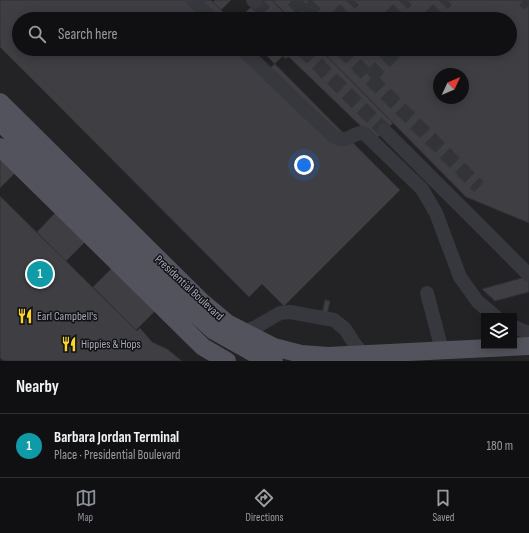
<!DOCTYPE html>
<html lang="en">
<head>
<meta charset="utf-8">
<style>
	body { margin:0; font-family:"Sofia Sans Condensed",sans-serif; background:#19191b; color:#f1f3f6 }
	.controls { position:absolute; right:12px; bottom:12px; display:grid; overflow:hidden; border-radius:0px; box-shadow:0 2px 10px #0003 }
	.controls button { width:36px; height:36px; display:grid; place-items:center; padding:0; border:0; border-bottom:1px solid #303032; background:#101012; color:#f1f3f6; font:20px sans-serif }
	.compass { position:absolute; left:433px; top:68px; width:36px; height:36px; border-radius:50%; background:#101012; box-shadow:0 2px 10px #0003; rotate:46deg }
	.you { position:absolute; left:304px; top:165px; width:14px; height:14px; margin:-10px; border:3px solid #fff; border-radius:50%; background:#1a73e8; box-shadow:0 0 0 6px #1a73e833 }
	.badge { display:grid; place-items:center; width:26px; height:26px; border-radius:50%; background:#8c9099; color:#fff; font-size:13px; font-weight:700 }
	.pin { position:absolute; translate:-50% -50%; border:2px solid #fff; box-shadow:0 1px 4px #0006 }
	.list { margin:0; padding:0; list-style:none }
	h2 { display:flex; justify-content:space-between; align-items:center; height:52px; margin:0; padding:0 16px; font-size:17px }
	h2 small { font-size:13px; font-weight:400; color:#9c9d9f }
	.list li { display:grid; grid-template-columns:26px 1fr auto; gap:12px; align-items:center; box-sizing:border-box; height:64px; padding:0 16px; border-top:1px solid #303032 }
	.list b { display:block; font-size:15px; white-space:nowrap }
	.list p { margin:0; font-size:13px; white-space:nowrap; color:#9c9d9f }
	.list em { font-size:13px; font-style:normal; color:#9c9d9f }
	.icon { flex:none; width:22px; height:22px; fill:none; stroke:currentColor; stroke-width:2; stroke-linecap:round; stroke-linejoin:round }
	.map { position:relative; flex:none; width:529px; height:361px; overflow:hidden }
	.search { position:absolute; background:#101012; box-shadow:0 2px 10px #0003; left:12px; right:12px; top:12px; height:44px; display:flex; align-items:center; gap:10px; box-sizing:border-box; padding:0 14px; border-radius:22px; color:#9c9d9f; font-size:15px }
	.sheet { height:116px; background:#101012 }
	nav { display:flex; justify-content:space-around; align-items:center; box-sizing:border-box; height:56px; border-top:1px solid #303032; background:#101012; font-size:11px; color:#9c9d9f }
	nav a { display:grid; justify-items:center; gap:2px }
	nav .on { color:#8c9099 }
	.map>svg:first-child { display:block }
	.built { fill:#232225; fill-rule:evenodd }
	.building { fill:#3e3e43; stroke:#313034; fill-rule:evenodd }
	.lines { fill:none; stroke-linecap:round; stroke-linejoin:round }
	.minor-tunnel { stroke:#333438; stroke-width:14; stroke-dasharray:14 7; stroke-linecap:butt }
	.minor { stroke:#37373e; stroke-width:14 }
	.major { stroke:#53535d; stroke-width:18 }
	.labels { text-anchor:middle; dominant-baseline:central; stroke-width:3; stroke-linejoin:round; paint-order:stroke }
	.street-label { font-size:12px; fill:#a7aab9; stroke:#111113 }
	.poi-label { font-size:12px; fill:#a7aab9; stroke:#111113; text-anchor:start }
</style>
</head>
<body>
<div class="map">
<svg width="529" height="361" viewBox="0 0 529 361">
	<rect width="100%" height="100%" fill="#161618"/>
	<path class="built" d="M0,0H529V361H0ZM19,19H510V49H19ZM439,74H463V98H439ZM484,316H514V346H484Z"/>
	<path class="building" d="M0,0H211L230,19H19V49H260L400,190L284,306L262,284L249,297L0,47Z
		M215,0H231L221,10L213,2Z
		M258,0H272L290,19H245L242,16Z
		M272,0H529V223L466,197L320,49H510V19H290ZM439,74H463V98H439Z
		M248,49H320L393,123L375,140L289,57L285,59L283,56L269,69Z
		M0,156L16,172L0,188Z
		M0,196L136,330L137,331L140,328L152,342L167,349L182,361H4L0,358Z
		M56,212L86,241L66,261L37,232Z
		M113,267L156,310L136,330L93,287Z
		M529,276V292L495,301L482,289Z
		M325,300L330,301L327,315L322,314Z"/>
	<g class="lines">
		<path class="minor-tunnel" d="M293,0L311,19
			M524,0L529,5
			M255,2L272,19
			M306,14L319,0
			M335,19L354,0
			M388,19L407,0
			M428,19L447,0
			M302,49L384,130
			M341,49L479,187
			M370,77L398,49"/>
		<path class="minor" d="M193,0L212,19
			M253,0L255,2
			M242,49L332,135C348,147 353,129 365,134L422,189L436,213L460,277L478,302L495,316
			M384,130L529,275
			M427,293L442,350
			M514,327L529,333
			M243,332L256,327L280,313L290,312L334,320L345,329L356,346L364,354"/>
		<path class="major" d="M0,102L202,302L227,323L274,347L301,354L328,356L529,346
			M0,122L172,293L214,331L266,360L274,361
			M0,147L203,347L227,361"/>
	</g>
	<defs>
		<symbol id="restaurant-bare" viewBox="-9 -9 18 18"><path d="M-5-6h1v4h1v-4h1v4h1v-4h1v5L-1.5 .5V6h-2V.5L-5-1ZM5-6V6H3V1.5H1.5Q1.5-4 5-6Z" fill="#fbd52b" stroke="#111113" stroke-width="2.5" paint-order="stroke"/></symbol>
	</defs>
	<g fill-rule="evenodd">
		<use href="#restaurant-bare" x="14" y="305" width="22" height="22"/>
		<use href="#restaurant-bare" x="58" y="333" width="22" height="22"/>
	</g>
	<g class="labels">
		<g class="street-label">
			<text transform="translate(189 288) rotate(43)">Presidential Boulevard</text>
		</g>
		<g class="poi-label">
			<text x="37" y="316">Earl Campbell's</text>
			<text x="81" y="344">Hippies &amp; Hops</text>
		</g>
	</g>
</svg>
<div class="controls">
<button><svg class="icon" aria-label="layers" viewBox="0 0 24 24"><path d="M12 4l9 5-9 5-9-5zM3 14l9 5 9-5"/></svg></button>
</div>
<svg class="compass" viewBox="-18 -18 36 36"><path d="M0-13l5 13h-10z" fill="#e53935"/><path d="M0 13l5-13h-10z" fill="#9c9d9f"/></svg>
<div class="you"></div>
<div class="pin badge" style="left:40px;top:274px;background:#0f9aa8">1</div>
<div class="search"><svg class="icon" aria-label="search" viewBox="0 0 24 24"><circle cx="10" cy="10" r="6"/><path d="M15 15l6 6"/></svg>Search here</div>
</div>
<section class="sheet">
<h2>Nearby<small></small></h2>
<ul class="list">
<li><span class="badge" style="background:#0f9aa8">1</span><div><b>Barbara Jordan Terminal</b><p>Place · Presidential Boulevard</p></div><em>180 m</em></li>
</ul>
</section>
<nav>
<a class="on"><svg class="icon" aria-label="map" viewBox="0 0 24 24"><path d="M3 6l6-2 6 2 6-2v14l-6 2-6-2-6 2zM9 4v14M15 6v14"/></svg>Map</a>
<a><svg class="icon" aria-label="directions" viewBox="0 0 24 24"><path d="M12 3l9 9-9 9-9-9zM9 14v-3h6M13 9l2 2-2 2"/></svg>Directions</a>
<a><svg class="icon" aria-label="saved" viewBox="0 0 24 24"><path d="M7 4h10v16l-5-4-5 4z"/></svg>Saved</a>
</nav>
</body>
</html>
